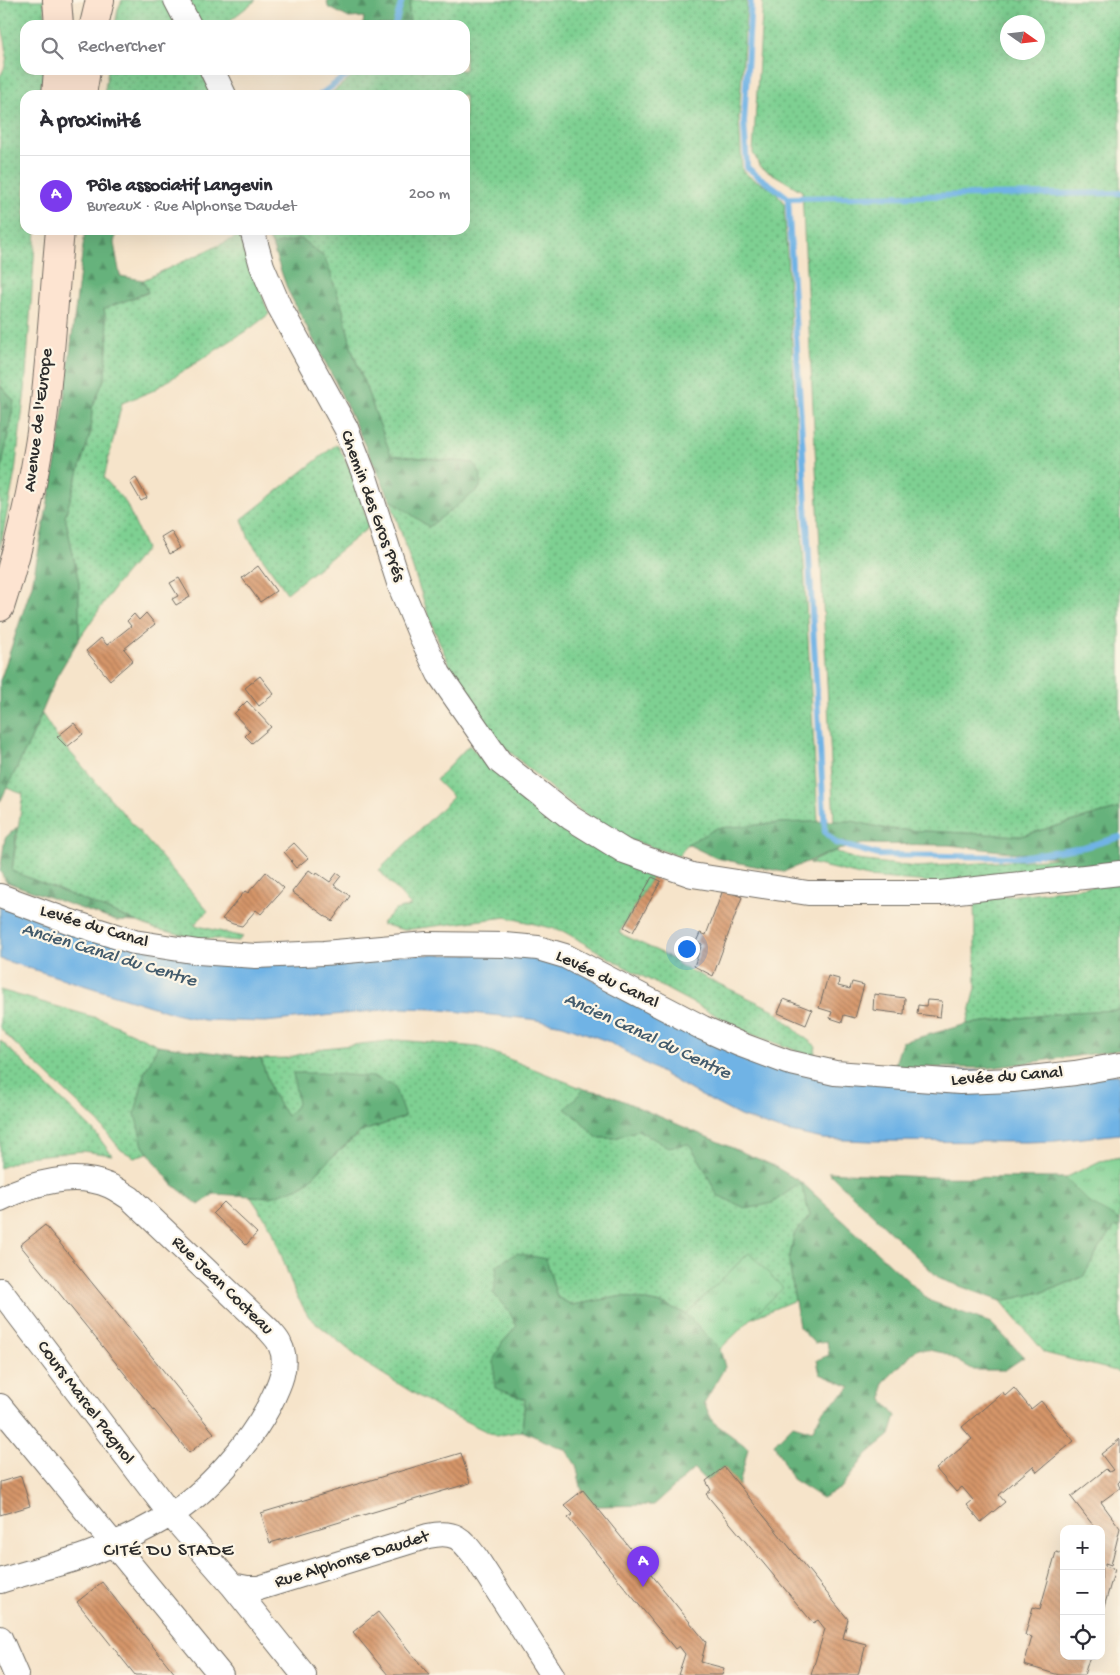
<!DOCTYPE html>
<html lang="fr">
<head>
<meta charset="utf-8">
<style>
	body { margin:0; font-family:"Gochi Hand",sans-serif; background:#f2f2f3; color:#2b2b33 }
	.controls { position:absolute; right:15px; bottom:15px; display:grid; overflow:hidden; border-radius:10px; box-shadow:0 5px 20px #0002 }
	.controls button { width:45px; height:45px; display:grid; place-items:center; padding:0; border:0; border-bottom:1px solid #e1e1e2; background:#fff; color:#2b2b33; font:25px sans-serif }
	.compass { position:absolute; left:1000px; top:15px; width:45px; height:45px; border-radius:50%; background:#fff; box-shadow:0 5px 20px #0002; rotate:104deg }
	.you { position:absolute; left:686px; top:948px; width:18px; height:18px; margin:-12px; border:4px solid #fff; border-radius:50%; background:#1a73e8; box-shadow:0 0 0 8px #1a73e833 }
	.badge { display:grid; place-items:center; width:32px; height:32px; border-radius:50%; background:#7c3aed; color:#fff; font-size:16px; font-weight:700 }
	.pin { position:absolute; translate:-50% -41px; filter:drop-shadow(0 1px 2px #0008) }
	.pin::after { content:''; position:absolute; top:26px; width:18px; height:15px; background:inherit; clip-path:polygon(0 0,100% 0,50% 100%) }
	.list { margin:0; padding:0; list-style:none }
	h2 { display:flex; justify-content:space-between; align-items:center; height:65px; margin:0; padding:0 20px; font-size:21px }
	h2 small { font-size:16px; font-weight:400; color:#7c7c81 }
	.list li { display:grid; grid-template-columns:32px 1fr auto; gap:15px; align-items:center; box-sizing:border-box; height:80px; padding:0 20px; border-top:1px solid #e1e1e2 }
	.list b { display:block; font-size:19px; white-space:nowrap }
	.list p { margin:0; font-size:16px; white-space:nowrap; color:#7c7c81 }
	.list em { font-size:16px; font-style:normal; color:#7c7c81 }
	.icon { flex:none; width:28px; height:28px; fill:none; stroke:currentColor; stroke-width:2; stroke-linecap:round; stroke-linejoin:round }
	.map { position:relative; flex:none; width:1120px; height:1675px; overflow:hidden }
	.search { position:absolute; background:#fff; box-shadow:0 5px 20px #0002; left:20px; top:20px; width:450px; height:55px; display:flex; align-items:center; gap:12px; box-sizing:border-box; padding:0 18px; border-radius:15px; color:#7c7c81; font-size:19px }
	.panel { position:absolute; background:#fff; box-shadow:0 5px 20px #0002; left:20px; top:90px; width:450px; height:145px; border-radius:15px }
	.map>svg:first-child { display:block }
	.grass { fill:url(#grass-dots); stroke:#547e5e; fill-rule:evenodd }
	.forest { fill:url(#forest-firs); stroke:#486e54 }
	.park { fill:url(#park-tufts); stroke:#547e5e }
	.water { fill:#70b3e5; stroke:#4e6f88 }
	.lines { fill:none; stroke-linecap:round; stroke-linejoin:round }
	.stream { stroke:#70b3e5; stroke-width:6 }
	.building { fill:url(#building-back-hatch) }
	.minor-casing { stroke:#726c63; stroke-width:26 }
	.secondary-casing { stroke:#726c63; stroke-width:30 }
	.minor { stroke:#fff; stroke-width:24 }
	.secondary { stroke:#fde4d1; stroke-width:28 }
	.labels { text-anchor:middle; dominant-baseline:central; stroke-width:4.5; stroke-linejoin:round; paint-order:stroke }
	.street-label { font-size:18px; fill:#2b2b2b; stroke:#fcf5e5 }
	.water-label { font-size:19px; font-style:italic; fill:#435b6c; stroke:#fcf5e5 }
	.neighbourhood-label { font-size:19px; letter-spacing:1px; fill:#2b2b2b; stroke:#fcf5e5 }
</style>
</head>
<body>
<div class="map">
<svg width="1120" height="1675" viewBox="0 0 1120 1675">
	<defs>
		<pattern id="grass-dots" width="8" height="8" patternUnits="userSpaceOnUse" patternTransform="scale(1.25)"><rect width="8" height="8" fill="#7ed092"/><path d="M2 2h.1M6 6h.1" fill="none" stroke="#67a977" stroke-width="1.8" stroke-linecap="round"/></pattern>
		<pattern id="forest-firs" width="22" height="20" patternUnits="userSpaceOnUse" patternTransform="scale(1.25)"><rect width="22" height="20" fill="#66b27c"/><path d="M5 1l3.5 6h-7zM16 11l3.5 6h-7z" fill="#549166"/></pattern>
		<pattern id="park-tufts" width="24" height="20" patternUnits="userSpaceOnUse" patternTransform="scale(1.25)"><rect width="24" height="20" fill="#7ed092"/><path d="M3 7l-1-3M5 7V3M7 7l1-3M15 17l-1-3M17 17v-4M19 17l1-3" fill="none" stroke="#67a977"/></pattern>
		<pattern id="building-back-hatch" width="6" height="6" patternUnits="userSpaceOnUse" patternTransform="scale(1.25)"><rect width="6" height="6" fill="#d59569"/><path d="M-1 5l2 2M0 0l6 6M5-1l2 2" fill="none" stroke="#ad7a57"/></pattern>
	</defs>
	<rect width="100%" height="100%" fill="#fcf5e5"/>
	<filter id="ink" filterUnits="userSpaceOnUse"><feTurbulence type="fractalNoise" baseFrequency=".02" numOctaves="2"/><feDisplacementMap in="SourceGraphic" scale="10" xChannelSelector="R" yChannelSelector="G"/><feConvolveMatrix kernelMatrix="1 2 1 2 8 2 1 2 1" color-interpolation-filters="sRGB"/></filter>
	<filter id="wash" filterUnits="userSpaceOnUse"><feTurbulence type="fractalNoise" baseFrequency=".0096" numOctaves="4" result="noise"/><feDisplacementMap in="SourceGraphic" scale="20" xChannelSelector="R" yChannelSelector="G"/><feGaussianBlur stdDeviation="1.12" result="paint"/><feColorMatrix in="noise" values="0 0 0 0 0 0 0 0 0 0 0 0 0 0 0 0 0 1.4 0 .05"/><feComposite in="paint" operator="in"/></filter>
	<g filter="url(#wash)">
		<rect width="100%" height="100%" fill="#f6e4ca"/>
		<path class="grass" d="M0,0H44L46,25H25V70H46L45,95H25V230H36L25,390L15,472L0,549V477L14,401L0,385V76C12,58 5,40 0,21C0,14 0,7 0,0Z
			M122,0H164L177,25H115L118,9Z
			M189,0H256L224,25H200Z
			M411,0H747L739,117L742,170L750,177L774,190L784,202L818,822L779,823L687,844L679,856L612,834L560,796L495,739L454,676L430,620L390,499L429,527L474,463L391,455L352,350L343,310L325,258L301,239L272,245L264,230H465V95H329L360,70H465V25H410L409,9Z
			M763,0H1120V808L1021,836L887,829L852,821H834L802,191L761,167L753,153ZM1008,22H1038V52H1008Z
			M108,70H200L213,95H104Z
			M239,236L246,252L269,314L252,327L152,391L122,403L104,478L126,503L146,549L116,585L79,639V583L65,516L91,431L92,408L105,377L108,334L104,308L148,293L143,280Z
			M337,444L355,478L369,527L287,593L249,539L242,519Z
			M42,714L57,737L208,911L194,925L243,937L238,941L193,937L155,929L12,871L23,794L7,788L30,741Z
			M469,745L491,768L573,838L652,877L619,933L666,955L681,966L774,1010L801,1035L816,1046L814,1057L751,1034L625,967L563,931L506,917L404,930L381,924L395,910L411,906L379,870L453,797L436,780Z
			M834,851L857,860L916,867L1061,858L1044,870L942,883L868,877L809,863Z
			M1120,883V1009L1118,1010L1072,1012L967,1024L976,988L974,900Z
			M0,990L104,1020L158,1045L144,1074L143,1146L148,1153L134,1157L121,1150L99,1123L10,1039L0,1028Z
			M0,1040L93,1130L112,1155L82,1151L25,1157L0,1168Z
			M398,1040L479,1047L584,1089L566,1109L579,1119L597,1138H615L638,1130L668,1146L689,1143L703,1166L772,1203L801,1182L810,1216L794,1235L789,1261L795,1300L752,1318L782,1288L749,1253L686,1314L666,1305L623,1296L572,1305L557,1297L546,1259L494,1294L510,1313L517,1327L502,1343L525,1399L522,1431L496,1436L436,1407L365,1363L309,1317L295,1293L272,1229L250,1196L271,1197L305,1185L330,1159L361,1132L405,1117L298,1104L287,1116L272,1093L261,1059L286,1058L324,1048Z
			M1115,1226L1120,1227V1372L1045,1353L1001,1301L1047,1291L1083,1277L1099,1248Z"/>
		<path class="forest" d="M327,0H411L409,9L410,25H363L364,17L349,18L328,7Z
			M85,230H117L114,243L120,276L143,280L148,292L104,309L108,334L105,377L92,408L91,431L65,516L79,583V639L57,676L30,741L0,802V681L32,585L58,450Z
			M301,239L325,258L343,310L352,350L391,455L474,463L481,475L480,488L429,527L390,499L334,379L288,291L272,245Z
			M0,386L14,401L0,477Z
			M1120,808V862L1044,870L1061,858L949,845L863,844L834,851L783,872L716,858L687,844L717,828L779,823L834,821H852L887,829L1021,836Z
			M17,827L12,871L137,922L116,921L6,882L0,871L5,838Z
			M1120,1009V1050L990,1068L894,1067L902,1042L967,1024L1072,1012L1118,1010Z
			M158,1045L261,1059L272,1093L287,1116L298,1104L293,1073H321L374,1077L394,1086L405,1117L360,1132L330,1159L305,1185L271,1197L214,1194L199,1205L172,1184L143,1146L135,1114L144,1074Z
			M584,1089L605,1093L772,1165L801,1182L930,1301L991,1323L1024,1357L1005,1370H974L944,1353L918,1348L883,1383V1400L896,1416L890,1435L867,1454L841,1488L822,1498L792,1479L774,1444L793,1425L812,1431L822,1412L851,1387L820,1374L817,1360L829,1355L827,1341L814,1343L799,1327L789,1262L794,1235L810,1216L801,1183L772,1203L747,1209L717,1195L703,1166L689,1144L668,1147L638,1130L615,1138H597L579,1119L565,1109Z
			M828,1172L924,1177L1065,1178L1090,1203H1120V1227H1115L1099,1248L1083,1277L1047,1291L1001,1301L940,1279Z
			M517,1253L546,1259L557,1297L572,1305L623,1296L666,1305L686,1314L720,1349L725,1367L704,1403L713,1422L748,1448L739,1486L724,1467L706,1481L694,1469L654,1505L597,1506L582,1491L576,1465L566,1450L522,1431L525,1399L495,1388L494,1359L502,1343L517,1326L510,1313L494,1294L497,1265Z"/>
		<path class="park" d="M1120,1157V1220L1090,1203L1065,1178L1100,1161Z
			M749,1253L783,1288L720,1349L686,1314Z"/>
		<path class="water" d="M0,904L119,943L385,955L540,954L773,1065L1120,1075V1134L1055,1141L1026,1142L870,1141L823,1139L777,1129L740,1116L696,1093L607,1041L563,1025L530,1019L433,1009L402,1008L265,1022L204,1020L179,1015L0,959Z"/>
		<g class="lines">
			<path class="stream" d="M751,0L744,122L747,167C759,179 775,186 788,198L825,832L836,843L879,855L1020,857L1084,847L1120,837
				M395,25L402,0
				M320,95L354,70
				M788,198L1120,193"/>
		</g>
		<g id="blocks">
			<path class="building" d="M136,478L147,498L141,501L130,482Z
				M171,531L181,548L170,554L161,537Z
				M258,566L276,591L260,602L242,578Z
				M179,578L190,597L176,605L172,599L178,596L170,583Z
				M146,613L155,624L124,649L133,660L110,680L86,651L101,638L107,645L131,626L127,621L134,614L139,620Z
				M260,676L274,694L259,706L245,688Z
				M247,701L271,727L252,743L245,736L250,731L234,714Z
				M74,723L83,734L67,747L57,737Z
				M294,843L308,858L296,868L291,862L292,861L284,852Z
				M309,870L316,875L317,873L330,882L337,873L341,876L334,885L350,896L332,921L292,892Z
				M266,872L284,888L261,914L256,910L242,926L233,924L222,919L245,891L248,893Z
				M652,877L661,881L633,932L624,927Z
				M723,890L742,897L713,976L694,966L702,944L696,942L700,933L706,935Z
				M828,976L839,979L838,986L850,989L852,982L864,985L855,1018L844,1015L842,1022L830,1018L832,1012L819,1008Z
				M874,994L905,998L904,1014L873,1010Z
				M784,999L812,1010L806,1025L778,1013Z
				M927,1000L942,1001L940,1017L917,1014L918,1005L926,1006Z
				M224,1202L257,1233L246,1245L213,1213Z
				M45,1225L214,1433L189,1453L20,1245Z
				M1014,1388L1031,1409L1041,1401L1074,1441L1037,1472L1033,1466L999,1495L1005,1502L981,1522L967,1505L973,1500L962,1487L956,1492L936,1469L972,1439L962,1427L1003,1392L1005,1396Z
				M1120,1439V1481L1118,1483L1120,1488L1101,1502L1120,1528L1111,1565L1105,1563V1566L1115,1569L1102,1614L1101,1529H1096L1071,1497L1106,1469L1109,1472L1113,1470L1101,1454Z
				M461,1453L470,1483L270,1543L261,1513Z
				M724,1467L848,1619L843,1638L866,1644L858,1675H811L825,1629L818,1620L813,1623L706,1494L711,1490L706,1481Z
				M21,1476L30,1506L0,1515V1482Z
				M583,1490L706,1642L701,1662L724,1668L722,1675H678L685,1654L679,1646L675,1649L568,1518L573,1514L564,1505Z
				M1056,1552L1064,1554V1656H1090L1084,1675H1059L1024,1665L1032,1637L1025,1635L1033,1607L1040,1609Z
				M102,1582L131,1619L176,1675H135L77,1602Z
				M378,1612L429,1675H388L353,1632Z"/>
		</g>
	</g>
	<g filter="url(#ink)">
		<use href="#blocks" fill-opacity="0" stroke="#726c63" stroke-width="1"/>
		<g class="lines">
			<defs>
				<path id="minor" d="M176,0L189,25
					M212,70L224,95
					M252,230L262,266L279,306L346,428L364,474L400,586L421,636L439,674L500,762L571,818L624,851L692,875L808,893H940L1120,873
					M0,896L71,922L134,942L198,952L256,956L324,953L427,944L505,945L538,948L565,956L703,1028L739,1044L787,1062L835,1073L960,1082L1013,1080L1075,1073L1120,1065
					M0,1199C32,1183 75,1171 110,1186C117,1189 123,1194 130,1198L269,1330C272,1334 278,1339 280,1345C290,1365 278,1388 269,1406C249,1444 207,1493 170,1515C145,1530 111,1546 84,1556C56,1565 28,1572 0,1581
					M0,1290L171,1515L232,1585L247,1588H259L428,1536C455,1530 461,1538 477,1559L552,1675
					M0,1406L221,1675
					M232,1585L304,1675
					M0,1638L16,1675"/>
				<path id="secondary" d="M57,0L59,25
					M94,25L100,0
					M56,95L58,70
					M82,95L86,70
					M0,607C20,546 34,483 43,419C51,356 54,293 60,230"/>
			</defs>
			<use href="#minor" class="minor-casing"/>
			<use href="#secondary" class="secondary-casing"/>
			<use href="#minor" class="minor"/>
			<use href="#secondary" class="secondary"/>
		</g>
	</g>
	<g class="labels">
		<g class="street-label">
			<text transform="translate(39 420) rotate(-83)">Avenue de l'Europe</text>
			<text transform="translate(372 506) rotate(70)">Chemin des Gros Prés</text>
			<text transform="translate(94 927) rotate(17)">Levée du Canal</text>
			<text transform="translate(607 980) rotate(26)">Levée du Canal</text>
			<text transform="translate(1007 1077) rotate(-4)">Levée du Canal</text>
			<text transform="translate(222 1286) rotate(44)">Rue Jean Cocteau</text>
			<text transform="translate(85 1403) rotate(53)">Cours Marcel Pagnol</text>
			<text transform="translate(352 1560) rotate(-17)">Rue Alphonse Daudet</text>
		</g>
		<g class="water-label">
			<text transform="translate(109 956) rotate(17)">Ancien Canal du Centre</text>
			<text transform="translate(647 1037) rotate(25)">Ancien Canal du Centre</text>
		</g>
		<g class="neighbourhood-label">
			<text x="169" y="1551">CITÉ DU STADE</text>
		</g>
	</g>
</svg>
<div class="controls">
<button>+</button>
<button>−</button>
<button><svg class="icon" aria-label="locate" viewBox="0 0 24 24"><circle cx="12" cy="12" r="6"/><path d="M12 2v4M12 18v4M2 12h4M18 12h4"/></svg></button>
</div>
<svg class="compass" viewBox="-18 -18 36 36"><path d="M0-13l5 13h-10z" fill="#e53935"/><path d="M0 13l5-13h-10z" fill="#7c7c81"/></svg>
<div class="you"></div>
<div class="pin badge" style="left:643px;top:1587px">A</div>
<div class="search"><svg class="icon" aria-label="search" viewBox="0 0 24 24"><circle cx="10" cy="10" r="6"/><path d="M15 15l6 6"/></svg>Rechercher</div>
<section class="panel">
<h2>À proximité<small></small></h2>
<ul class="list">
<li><span class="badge">A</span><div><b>Pôle associatif Langevin</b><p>Bureaux · Rue Alphonse Daudet</p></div><em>200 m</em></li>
</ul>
</section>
</div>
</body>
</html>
